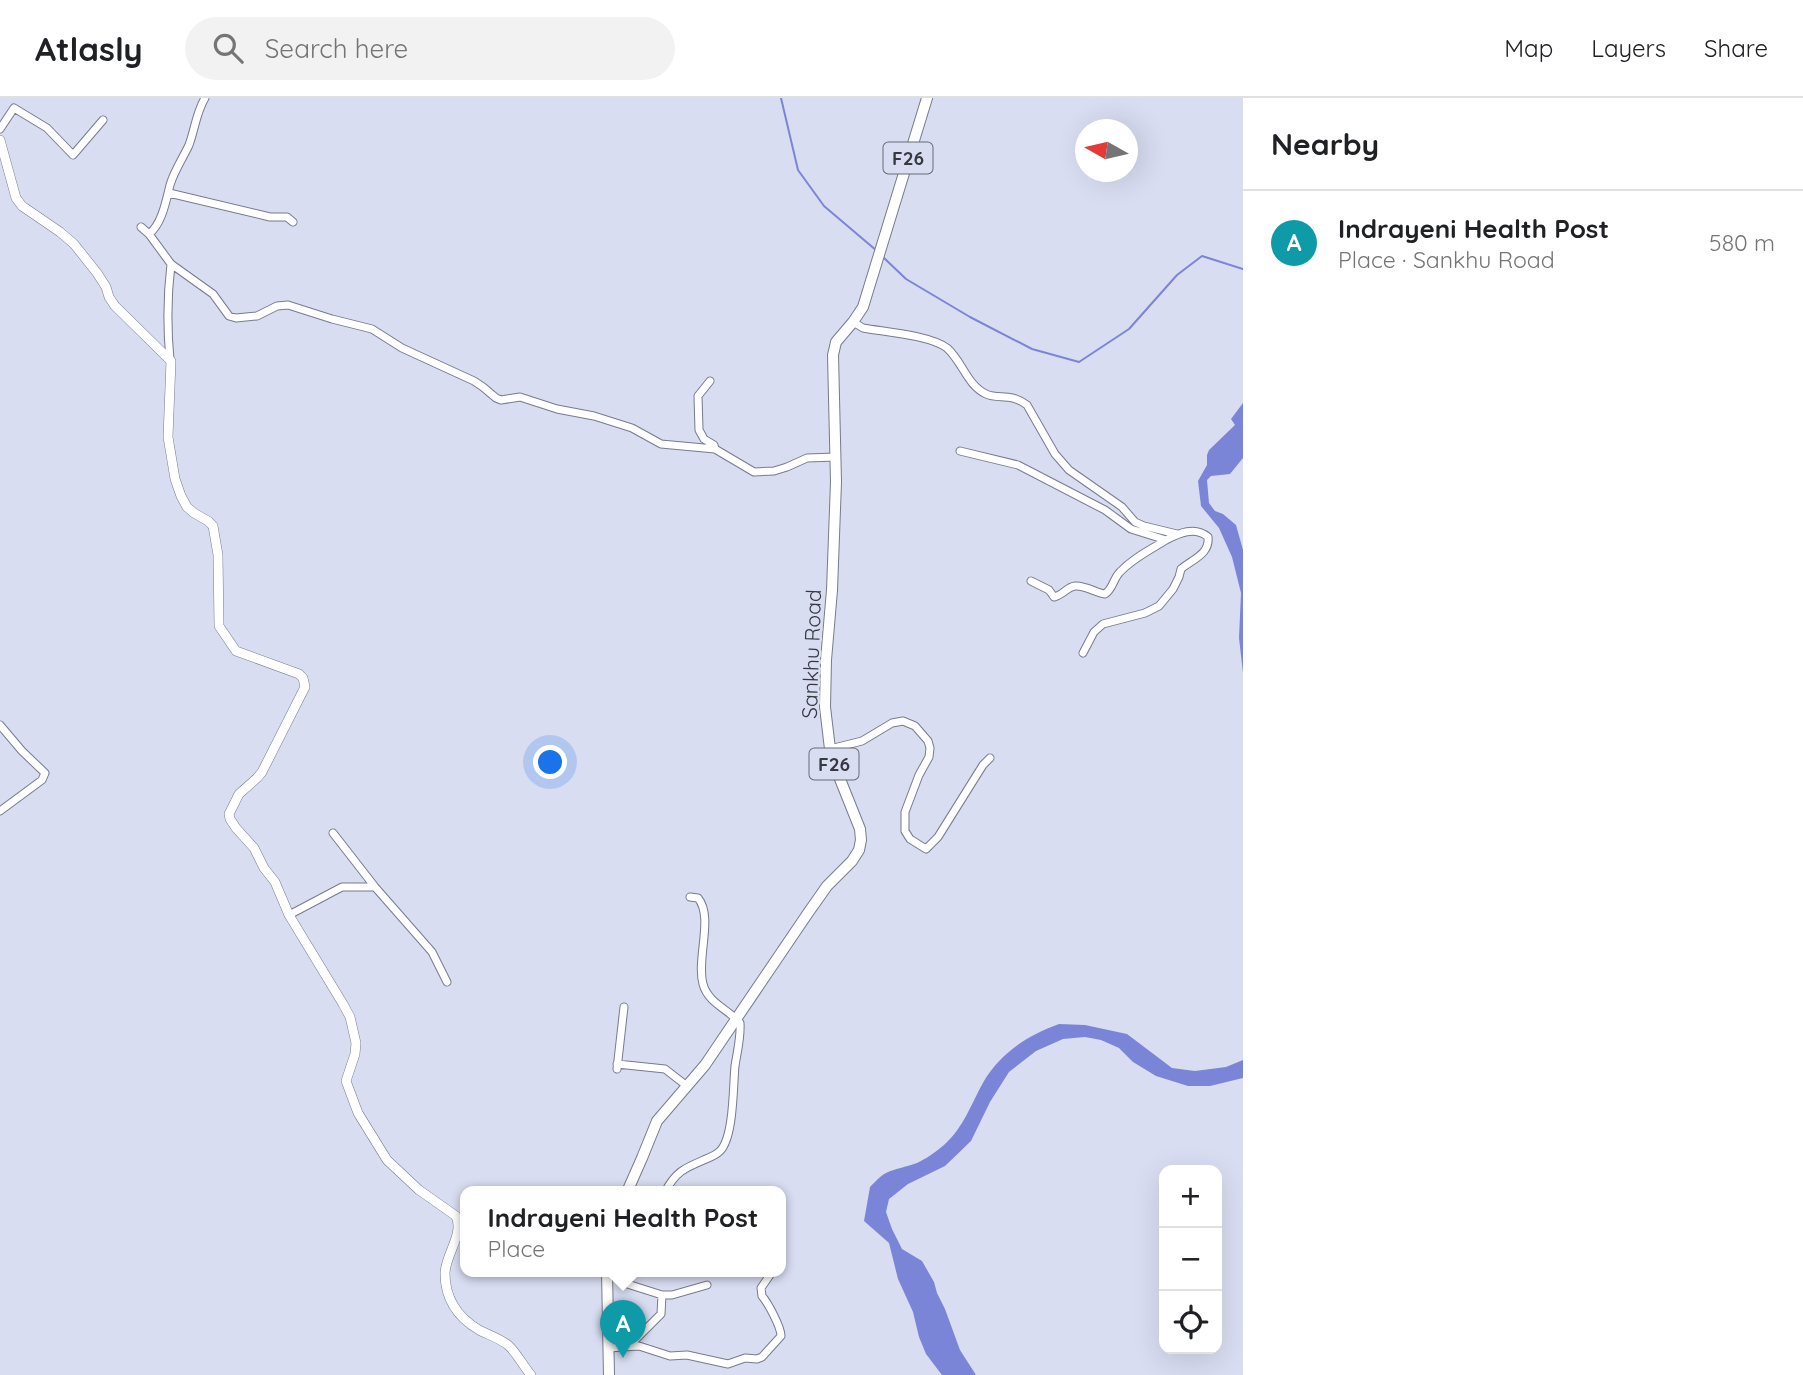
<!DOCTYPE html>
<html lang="en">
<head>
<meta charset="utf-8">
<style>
	body { margin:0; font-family:Quicksand,sans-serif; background:#f2f2f2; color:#202124 }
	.controls { position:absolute; right:21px; bottom:21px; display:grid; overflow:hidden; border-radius:14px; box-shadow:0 7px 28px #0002 }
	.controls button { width:63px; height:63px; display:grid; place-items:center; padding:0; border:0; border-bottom:2px solid #e0e0e0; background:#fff; color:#202124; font:35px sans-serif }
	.compass { position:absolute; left:1075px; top:21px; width:63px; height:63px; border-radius:50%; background:#fff; box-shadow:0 7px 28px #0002; rotate:278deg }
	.you { position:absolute; left:551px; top:665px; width:24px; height:24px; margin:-18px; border:5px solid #fff; border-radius:50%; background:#1a73e8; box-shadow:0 0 0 10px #1a73e833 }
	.badge { display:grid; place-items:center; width:46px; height:46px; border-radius:50%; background:#965e19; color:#fff; font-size:23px; font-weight:700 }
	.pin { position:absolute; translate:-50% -58px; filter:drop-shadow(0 2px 4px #0008) }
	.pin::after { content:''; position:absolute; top:37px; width:24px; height:21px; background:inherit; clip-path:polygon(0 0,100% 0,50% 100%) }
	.popup { position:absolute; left:460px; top:1088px; width:326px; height:91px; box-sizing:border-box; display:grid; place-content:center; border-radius:14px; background:#fff; filter:drop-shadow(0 2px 5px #0005); font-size:23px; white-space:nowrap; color:#757577 }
	.popup b { font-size:26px; color:#202124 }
	.popup::after { content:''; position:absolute; left:50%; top:100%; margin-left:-14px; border:14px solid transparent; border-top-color:#fff }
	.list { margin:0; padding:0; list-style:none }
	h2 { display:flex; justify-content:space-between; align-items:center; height:91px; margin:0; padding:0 28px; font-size:30px }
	h2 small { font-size:23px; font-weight:400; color:#757577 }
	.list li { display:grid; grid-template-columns:46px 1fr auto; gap:21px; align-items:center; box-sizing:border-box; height:105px; padding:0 28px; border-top:2px solid #e0e0e0 }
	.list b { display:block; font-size:26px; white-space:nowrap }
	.list p { margin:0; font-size:23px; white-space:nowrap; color:#757577 }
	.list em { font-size:23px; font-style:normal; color:#757577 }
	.icon { flex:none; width:38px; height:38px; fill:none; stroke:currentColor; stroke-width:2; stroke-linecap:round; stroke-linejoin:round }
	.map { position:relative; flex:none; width:1243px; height:1277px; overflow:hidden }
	header { display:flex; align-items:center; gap:42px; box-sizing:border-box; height:98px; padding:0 35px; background:#fff; border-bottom:2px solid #e0e0e0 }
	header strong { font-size:33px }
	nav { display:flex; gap:38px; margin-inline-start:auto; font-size:24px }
	.search { width:490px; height:63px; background:#f2f2f2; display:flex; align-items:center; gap:18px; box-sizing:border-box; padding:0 24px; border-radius:38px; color:#757577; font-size:26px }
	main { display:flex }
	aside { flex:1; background:#fff }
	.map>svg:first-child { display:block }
	.water { fill:#7a85d8 }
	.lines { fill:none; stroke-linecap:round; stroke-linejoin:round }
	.stream { stroke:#7a85d8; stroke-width:2 }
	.minor-casing { stroke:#777b8d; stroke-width:9 }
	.tertiary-casing { stroke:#777b8d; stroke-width:10 }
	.primary-casing { stroke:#777b8d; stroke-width:12 }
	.minor { stroke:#fff; stroke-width:7 }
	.tertiary { stroke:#fff; stroke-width:9 }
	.primary { stroke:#fff; stroke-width:10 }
	.labels { text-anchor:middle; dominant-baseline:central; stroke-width:5; stroke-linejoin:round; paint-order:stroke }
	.shield { fill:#d9ddf2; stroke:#686a75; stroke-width:2 }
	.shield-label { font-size:19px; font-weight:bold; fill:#373840 }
	.street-label { font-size:21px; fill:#373840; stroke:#d9ddf2 }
</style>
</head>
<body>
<header>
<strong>Atlasly</strong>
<div class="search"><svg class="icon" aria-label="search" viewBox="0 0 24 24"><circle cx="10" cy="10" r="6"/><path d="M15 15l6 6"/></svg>Search here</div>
<nav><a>Map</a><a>Layers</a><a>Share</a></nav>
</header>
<main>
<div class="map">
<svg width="1243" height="1277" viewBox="0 0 1243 1277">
	<rect width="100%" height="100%" fill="#d9ddf2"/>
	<path class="water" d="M1243,305V360L1230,376L1211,378L1207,382L1209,405L1215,413L1223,416L1236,427L1243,452V575L1239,540L1241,495L1232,459L1219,430L1201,408L1198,383L1207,367V357L1209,352L1235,327L1231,321Z
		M1059,926L1085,927L1127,936L1172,970L1195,973L1226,969L1243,962V980L1210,988H1188L1156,978L1133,964L1119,950L1101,942L1085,939L1063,941L1036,953L1009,974L990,1004L971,1043L945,1068L908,1086L889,1101L886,1114L892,1131L902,1151L922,1163L934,1184L937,1195L945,1211L960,1252L976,1277H942L926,1256L919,1239L913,1214L898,1181L889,1145L864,1123L870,1089C875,1084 880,1078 886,1075C896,1070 907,1069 917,1065C926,1061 937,1053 944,1047C964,1029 971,1006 984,983C1001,955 1028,937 1059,926Z"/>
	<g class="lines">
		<path class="stream" d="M781,0L798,72L824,108L877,153
			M883,159L906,181L970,219L1032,251L1079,264L1129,231L1177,177L1202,158L1243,171"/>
		<defs>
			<path id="minor" d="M0,31L14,10L47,30L73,57L103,22
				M169,95L270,119H287L293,124
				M141,129L149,136L171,166L213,196L229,218L236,220L257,218L277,208L288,207L332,221L372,231L402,250L474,283L483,289L496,300L501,302L520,299L557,311L594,318L632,330L661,346L715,351L754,374L774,373L787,369L807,360L836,359
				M149,136C162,126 166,103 170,87C174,73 183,60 189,47C195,31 196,15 205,0
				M853,224L863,230C885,234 930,237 947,250C962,263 967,287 986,296C999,302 1010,294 1027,307L1055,356L1069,372L1122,409L1135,424L1144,428L1177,436
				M170,262C167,230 167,199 171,166
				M710,283L698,298L699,332L704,341L714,347L715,351
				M960,353L1018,367L1105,412L1131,431L1166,442C1179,435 1195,428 1208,439C1210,456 1193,461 1181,471L1179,479L1173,491L1159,508L1145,515L1103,526L1094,534L1083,555
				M1031,483L1049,492L1054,499C1063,497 1067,489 1075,488C1085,487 1096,495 1105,496C1113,491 1113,481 1120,474C1133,460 1150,452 1166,442
				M0,627L22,653L45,675L42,682L0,713
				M830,651L862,643L892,625L903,623L915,628L928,643L930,650L929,659L919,677L905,714V733L910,741L926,751L938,739L983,667L990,660
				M333,735L375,789
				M289,817L342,789H375L432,854L447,884
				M617,966L665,971L687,988
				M617,971L624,909
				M665,1094C676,1073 685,1070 706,1061C711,1059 716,1057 720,1053C734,1039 733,988 735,968C737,954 741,940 740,925C728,911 708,905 703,886C696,861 714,819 698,800L690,799
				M611,1174L616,1176L621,1184L662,1197H672L707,1187
				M629,1248L661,1216L662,1197
				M608,1250L639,1248L670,1258L687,1257L728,1266L745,1260L757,1261L762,1259L781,1238C781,1229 768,1205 762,1198L761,1190L772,1174"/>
			<path id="tertiary" d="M0,42L16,100L22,108L60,134L74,146L97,175L106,189L109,199L115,208L171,263L168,339L175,381L181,398L187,409L194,415L208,423L213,428L218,457L219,528L236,553L299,576L303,580L305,589L262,674L257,680L239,696L229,716L230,721L236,730L254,750L264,770L275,784L289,817L343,906L350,919L356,945L355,956L346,983L358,1015L387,1062L419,1092L456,1118C464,1137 446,1155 445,1175C445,1200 457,1219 479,1232C489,1237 499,1240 508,1247C517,1255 523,1268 531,1277"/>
			<path id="primary" d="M627,1094L642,1060L657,1023L705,967L808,815L827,788L852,763L859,752L861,742L860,731L836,671L830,651L825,609L826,562L832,492L836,384L833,257L836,244L853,224L863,209L927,0
				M607,1174L609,1277"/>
		</defs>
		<use href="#minor" class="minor-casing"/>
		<use href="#tertiary" class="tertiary-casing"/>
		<use href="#primary" class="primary-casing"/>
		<use href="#minor" class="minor"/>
		<use href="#tertiary" class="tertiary"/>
		<use href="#primary" class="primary"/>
	</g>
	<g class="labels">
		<g class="shield">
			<rect x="883.5" y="44.5" width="49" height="31" rx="5"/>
			<rect x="809.5" y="650.5" width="49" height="31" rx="5"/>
		</g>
		<g class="shield-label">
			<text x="908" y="60">F26</text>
			<text x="834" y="666">F26</text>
		</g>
		<g class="street-label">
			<text transform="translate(811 556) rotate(-88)">Sankhu Road</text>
		</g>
	</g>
</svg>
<div class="controls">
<button>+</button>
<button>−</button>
<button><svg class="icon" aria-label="locate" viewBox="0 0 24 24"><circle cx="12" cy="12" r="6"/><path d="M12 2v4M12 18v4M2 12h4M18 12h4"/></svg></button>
</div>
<svg class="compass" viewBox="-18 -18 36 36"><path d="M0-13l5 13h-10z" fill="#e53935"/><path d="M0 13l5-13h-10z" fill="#757577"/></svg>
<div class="you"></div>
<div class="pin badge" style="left:623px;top:1260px;background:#0f9aa8">A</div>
<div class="popup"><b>Indrayeni Health Post</b>Place</div>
</div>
<aside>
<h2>Nearby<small></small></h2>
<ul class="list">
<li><span class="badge" style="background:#0f9aa8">A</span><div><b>Indrayeni Health Post</b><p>Place · Sankhu Road</p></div><em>580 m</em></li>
</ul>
</aside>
</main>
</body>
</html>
